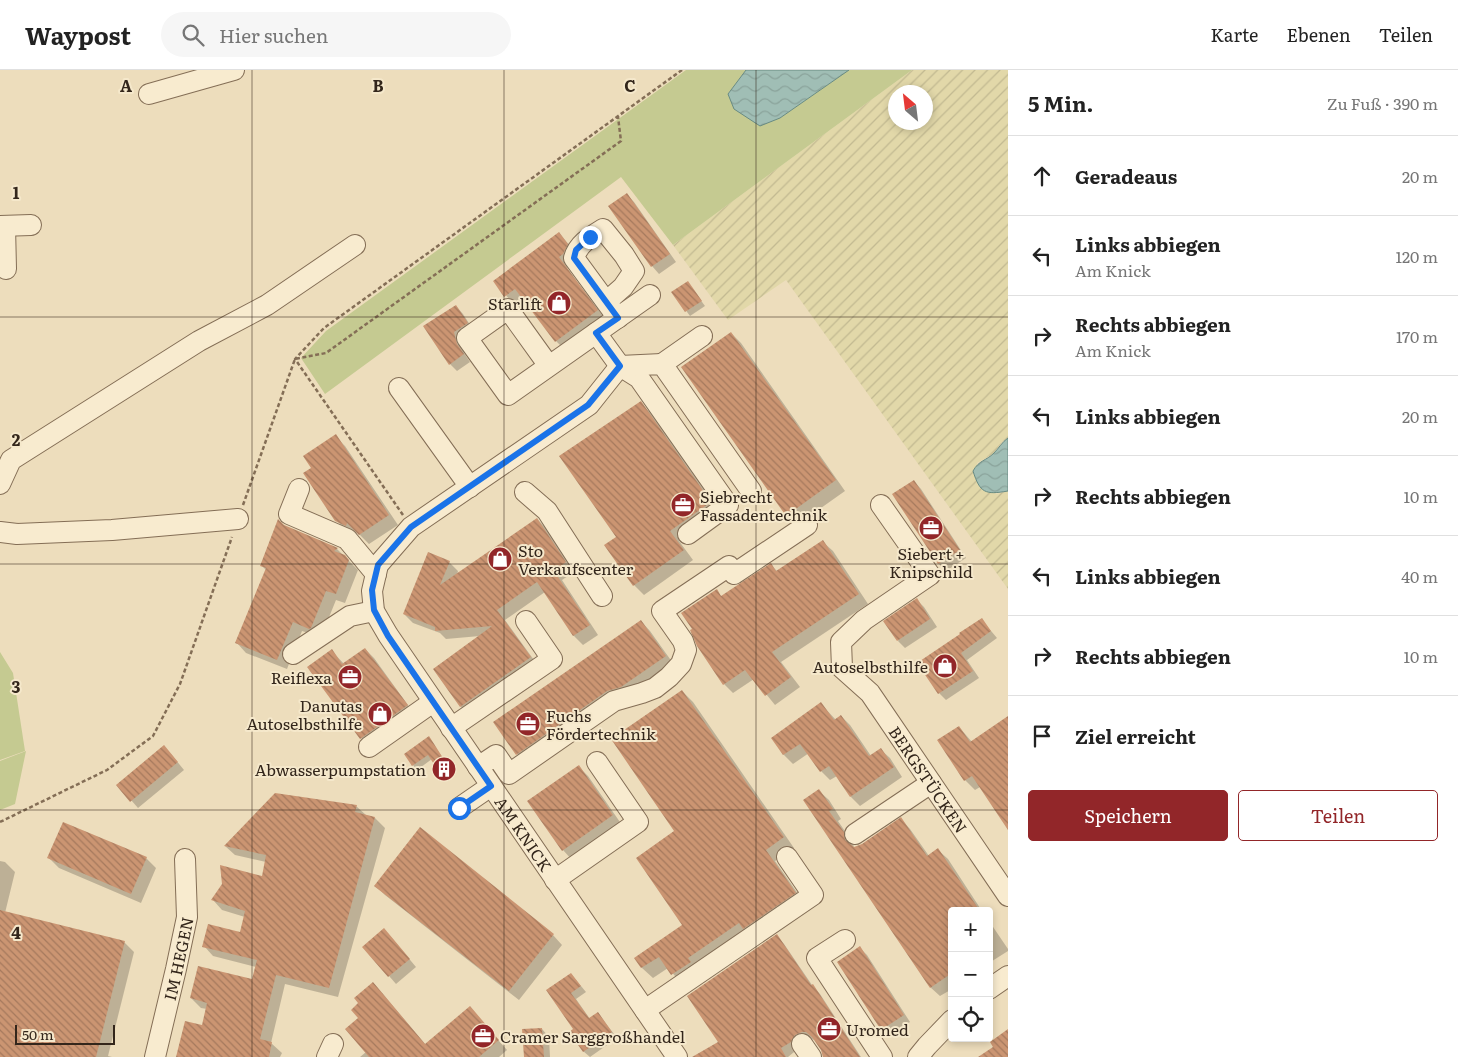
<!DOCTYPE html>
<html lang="de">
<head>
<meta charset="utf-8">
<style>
	body { margin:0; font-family:Literata,serif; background:#f6f6f6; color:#222 }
	.controls { position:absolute; right:15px; bottom:15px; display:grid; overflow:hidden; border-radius:5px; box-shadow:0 2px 8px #0003 }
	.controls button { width:45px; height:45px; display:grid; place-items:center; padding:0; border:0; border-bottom:1px solid #e0e0e0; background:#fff; color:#222; font:25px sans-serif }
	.compass { position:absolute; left:888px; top:15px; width:45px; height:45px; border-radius:50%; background:#fff; box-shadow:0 2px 8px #0003; rotate:332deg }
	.scale { position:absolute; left:15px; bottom:12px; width:100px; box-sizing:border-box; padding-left:5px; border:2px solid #33261b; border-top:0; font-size:14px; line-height:18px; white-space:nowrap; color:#33261b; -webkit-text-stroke:4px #f5e8cb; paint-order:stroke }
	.stop { position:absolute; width:15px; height:15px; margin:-11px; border:4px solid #1a73e8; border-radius:50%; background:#fff }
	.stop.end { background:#1a73e8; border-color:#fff; box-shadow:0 1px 5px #0008 }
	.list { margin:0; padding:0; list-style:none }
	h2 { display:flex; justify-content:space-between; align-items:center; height:65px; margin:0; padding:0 20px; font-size:21px }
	h2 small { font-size:16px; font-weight:400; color:#767676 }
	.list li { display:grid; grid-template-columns:32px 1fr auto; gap:15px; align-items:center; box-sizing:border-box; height:80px; padding:0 20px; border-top:1px solid #e0e0e0 }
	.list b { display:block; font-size:19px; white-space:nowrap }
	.list p { margin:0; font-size:16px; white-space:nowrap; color:#767676 }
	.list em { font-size:16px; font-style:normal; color:#767676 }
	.actions { display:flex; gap:10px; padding:15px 20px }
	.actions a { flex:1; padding:11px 0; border:1px solid #922629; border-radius:5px; text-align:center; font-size:18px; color:#922629 }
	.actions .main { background:#922629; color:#fff }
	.icon { flex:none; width:28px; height:28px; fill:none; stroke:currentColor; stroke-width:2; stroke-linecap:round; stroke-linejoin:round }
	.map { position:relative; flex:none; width:1008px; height:987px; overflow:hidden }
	header { display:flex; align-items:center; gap:30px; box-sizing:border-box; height:70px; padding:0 25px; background:#fff; border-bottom:1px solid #e0e0e0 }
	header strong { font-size:24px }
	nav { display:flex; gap:28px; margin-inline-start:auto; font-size:18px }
	.search { width:350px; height:45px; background:#f6f6f6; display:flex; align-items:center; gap:12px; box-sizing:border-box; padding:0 18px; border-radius:28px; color:#767676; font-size:19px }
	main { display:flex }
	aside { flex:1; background:#fff }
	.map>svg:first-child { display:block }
	.farmland { fill:url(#farmland-furrows); fill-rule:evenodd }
	.grass { fill:#c5ca91 }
	.water { fill:url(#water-waves); stroke:#688b82 }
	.shadow { fill:#0003 }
	.building { fill:url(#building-back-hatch) }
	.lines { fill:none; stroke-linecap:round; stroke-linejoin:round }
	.minor-casing { stroke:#846e56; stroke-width:22 }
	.path { stroke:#846e56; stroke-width:2.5; stroke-dasharray:4 2.5; stroke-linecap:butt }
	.minor { stroke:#f8ebcf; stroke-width:20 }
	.route { stroke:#1a73e8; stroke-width:6 }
	.grid { fill:none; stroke:#33261b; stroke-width:1; stroke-opacity:0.55 }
	.labels { text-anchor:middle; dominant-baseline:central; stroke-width:4; stroke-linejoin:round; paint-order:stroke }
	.poi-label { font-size:16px; fill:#33261b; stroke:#f5e8cb; text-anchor:end }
	.street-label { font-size:16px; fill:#33261b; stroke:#f5e8cb }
	.grid-label { font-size:16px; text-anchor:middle; font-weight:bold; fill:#33261b; stroke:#f5e8cb; stroke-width:4; stroke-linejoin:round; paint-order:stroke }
</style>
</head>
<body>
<header>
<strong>Waypost</strong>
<div class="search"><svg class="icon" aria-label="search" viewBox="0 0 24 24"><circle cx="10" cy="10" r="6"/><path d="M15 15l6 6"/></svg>Hier suchen</div>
<nav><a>Karte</a><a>Ebenen</a><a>Teilen</a></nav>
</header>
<main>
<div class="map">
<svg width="1008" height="987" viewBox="0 0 1008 987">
	<defs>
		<pattern id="farmland-furrows" width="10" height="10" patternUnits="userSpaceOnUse" patternTransform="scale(1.25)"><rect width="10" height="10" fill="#e2d8a9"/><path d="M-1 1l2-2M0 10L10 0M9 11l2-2" fill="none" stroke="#c2b991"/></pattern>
		<pattern id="water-waves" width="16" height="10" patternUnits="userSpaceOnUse" patternTransform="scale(1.25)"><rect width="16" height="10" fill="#a0beb5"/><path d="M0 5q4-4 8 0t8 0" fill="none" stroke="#8aa39b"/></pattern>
		<pattern id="building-back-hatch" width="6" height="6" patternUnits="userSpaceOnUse" patternTransform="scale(1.25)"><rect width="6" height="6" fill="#cb9572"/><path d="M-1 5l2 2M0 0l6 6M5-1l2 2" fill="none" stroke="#a5795d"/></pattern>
	</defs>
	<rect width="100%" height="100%" fill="#edddbc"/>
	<path class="farmland" d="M912,0H1008V368L1002,372L993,384L977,393L996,424L1008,421V519L786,210L728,250L673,175ZM896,22H926V52H896Z"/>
	<path class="grass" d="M686,0H746L728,24L780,48L849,0H912L673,175L621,107L325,324L301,288L326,261Z
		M0,582L13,603L25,681L0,690Z
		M26,681L15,734L0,740V691Z"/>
	<path class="water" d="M746,0H849L780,48L760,56L734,39L728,24Z
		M1008,368V421C985,425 980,423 973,401C979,390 986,391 994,383C999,378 1002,372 1008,368Z"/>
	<path class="shadow" d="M627,125L634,132L676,192L659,204L652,196Z
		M559,163L577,184L572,194L567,198L607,251L566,281L556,271L525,229L515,236L494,211Z
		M688,213L705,236L690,246L673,223Z
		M456,236L463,244L474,261L461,270L464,283L470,292L457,301L450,294Z
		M731,263L741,273L845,421L797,455L787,445Z
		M640,333L650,342L720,442L679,471L693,490L644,525L634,515L618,468Z
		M335,366L345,376L398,455L369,474L357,462L356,465L346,460L336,450L312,398Z
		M914,411L921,419L966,488L946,501L939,494L894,424Z
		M538,450L547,459L574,502L562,510L598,565L583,575L574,566L545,522L505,550L539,597L470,646L461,637L434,600L480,566L446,569L440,563L413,553L404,544L449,492L458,501L457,505Z
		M284,456L337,479L358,500L345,533L336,530L321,567L302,561L287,599L246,583L237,573L266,500L262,496Z
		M823,472L833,481L868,534L781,592L800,617L775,635L754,609L733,623L724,614L716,521L722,527L771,495L778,502Z
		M917,530L924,537L937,557L905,578L898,571Z
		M981,549L997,568L967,590L979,608L946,630L939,623L961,564Z
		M641,551L650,561L675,596L527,694L517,684Z
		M365,579L374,588L415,645L370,677L361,668L309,598L332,581L344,594Z
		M682,621L693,632L794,778L775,791L805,834L683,915L668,898L653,908L642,898L636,888L684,855L676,761Z
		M821,634L836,650L841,646L850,655L871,686L880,679L890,688L902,707L860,736L851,727L837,706L830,710L821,701L809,683L793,694L784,685L773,668Z
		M1008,648V757L980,717L975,720L965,710L938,670L959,657L972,672Z
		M429,668L453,703L446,708L432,689L417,700L405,685Z
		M171,684L184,700L138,738L118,715Z
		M579,697L588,706L622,755L572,790L563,780Z
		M819,721L829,730L841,749L838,751L853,773L854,778L862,775L901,749L910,759L929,786L938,780L948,789L982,841H952V919L940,926L930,917L805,731Z
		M356,736L366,745L375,748L385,758L338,927L285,914L271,973L282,983L280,987H177L203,956L207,939L201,938L191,928L253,911L256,897L213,886L204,876L241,864L245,847L222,840L213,830L263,807L266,792L235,785L225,776Z
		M49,788H146L156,798L141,833L59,798Z
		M0,791L5,792L15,802L5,843L124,872L134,882L108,986L112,987H0Z
		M376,816L553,865L562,875L519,930L385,825Z
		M989,851L1008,879V881L989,893Z
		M776,866L784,874L812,915L820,924L861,987H823L822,980L815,970L810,969L788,987H702L719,972Z
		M391,867L416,897L396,914L364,877Z
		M860,878L867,885L910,952L889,966L882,959Z
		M571,904L586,922L576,929L590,949L598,943L617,968L590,987L583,981L575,960L548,920Z
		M382,923L426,975L470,938L507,980L499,987H360L366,982L360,948Z
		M542,959L549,967L550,987H525Z"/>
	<path class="building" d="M627,123L670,184L651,197L608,136Z
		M559,162L568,174L563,184L559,187L598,240L555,272L515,219L504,227L493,211Z
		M688,211L702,231L685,242L671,222Z
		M456,235L468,253L454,262L457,274L464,284L449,295L423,256Z
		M731,262L836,410L786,446L681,297Z
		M641,331L711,432L670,461L684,480L633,516L604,475L616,467L559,386Z
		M336,364L389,445L359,465L347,453L346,456L335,451L303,403L311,398L303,386Z
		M914,410L960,480L938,494L892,424Z
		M537,448L566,492L554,501L590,555L573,566L537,512L497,540L531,587L460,637L433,599L492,556L435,561V557L403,544L428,482L450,491L440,515Z
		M278,449L284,455L338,478L334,481L345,485L349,490L336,524L326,521L311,558L309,559L293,552L277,590L235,573L266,498L260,496Z
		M823,470L859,524L772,582L791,607L765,626L745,600L723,615L697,576L690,560L692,559L681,543L717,519L721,526L771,493L776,501Z
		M917,528L930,549L897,571L883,551Z
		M982,548L991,561L961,583L973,601L938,624L917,593L960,564L959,563Z
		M641,550L666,586L621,617L607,621L516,685L493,652Z
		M365,578L408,635L360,669L307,597L332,579L342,594Z
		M682,620L784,767L766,780L796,823L743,859L739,853L688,888L691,892L671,905L659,887L641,898L634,888L682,855L636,788L674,761L611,669Z
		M821,632L834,650L841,645L869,686L881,678L894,697L850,727L829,696L820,702L800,674L783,685L771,668Z
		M1008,646V760L972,706L964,711L937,670L959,656L970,672Z
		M429,666L450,699L441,705L428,685L412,696L404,684Z
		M164,675L178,692L130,732L116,715Z
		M579,695L613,745L562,781L527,731Z
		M819,719L833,739L829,741L844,762L845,770L854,777L862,774L901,747L927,786L938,778L980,841H952V903L930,918L803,730Z
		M275,723L357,735L355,742L375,747L329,918L276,905L260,969L272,972L269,987H176L185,951L202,955L207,933L190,928L198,896L252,909L257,890L202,877L208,854L240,862L245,841L211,830L222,814L220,795L262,806L266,785L224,776Z
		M63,752L147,787L131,824L47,788Z
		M420,757L554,864L509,921L374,816Z
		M0,840L125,871L96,987H0Z
		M384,858L410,889L388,907L362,877Z
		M777,864L811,915L813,914L860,987H823L821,980L812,967L806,962H802L795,965L791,972L781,978L786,987H692L718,972L687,926Z
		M860,876L904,945L881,960L837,892Z
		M571,903L581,916L571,923L589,948L598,942L612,962L583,982L569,962L573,959L546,920Z
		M373,912L425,974L470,936L499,970L479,987H369L345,959L358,948L351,940L358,933L354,928Z
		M542,958L544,987H524L522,959Z
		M1008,959V987H978L993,977L990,972Z"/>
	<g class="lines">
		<defs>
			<g id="minor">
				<path d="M149,24L234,0"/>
				<path d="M0,156L31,155"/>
				<path d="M5,156L6,199"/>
				<path d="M606,232L623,217L634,201L624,185L603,159C590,167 578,174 574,188L618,248"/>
				<path d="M596,263L620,296L639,308L728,435L688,464"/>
				<path d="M662,294L702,266"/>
				<path d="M549,296L508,239L467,268L508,325L650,225"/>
				<path id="s1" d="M620,296L589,335L411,457L378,495L372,521L374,541L388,565L677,987"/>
				<path d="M620,296L662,294L751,421"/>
				<path d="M399,318L470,417"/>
				<path d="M0,414L11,390L199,271L267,235L355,175"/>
				<path d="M299,419L289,444L347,469L376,504"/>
				<path d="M525,422L547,441L602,526"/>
				<path id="s2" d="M881,435L930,505L864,550L841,572L842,598L870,623L1008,826"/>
				<path d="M0,462L17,464L112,460L238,449"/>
				<path d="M293,584L350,546L374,541"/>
				<path d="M451,658L552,589L526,551"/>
				<path d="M369,677L433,632"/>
				<path d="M478,697L496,685L509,704L614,631L642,623L655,618L669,607L681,594L686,580L683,571L662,541L729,496L734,504L807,455"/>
				<path d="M459,738L491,716"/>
				<path d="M855,764L931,713"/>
				<path d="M555,810L638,752L597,692"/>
				<path d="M845,870L817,888L882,987"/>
				<path d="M989,919L1008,906"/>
				<path d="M645,940L813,825L787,787"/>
				<path d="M802,974L811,987"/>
				<path id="s3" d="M155,987L176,899L187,847L185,789"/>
				<path d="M327,987L333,974"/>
				<path d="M918,987L927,976L952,950"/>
			</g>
		</defs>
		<use href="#minor" class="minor-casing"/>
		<path class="path" d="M243,435L295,289L326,283L621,71L618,47
			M403,445L295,289L324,258L682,0
			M0,752L107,700L153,666L180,614L232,467"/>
		<use href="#minor" class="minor"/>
	</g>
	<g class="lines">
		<path class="route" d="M459,738L491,716L388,566L374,540L372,520L378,495L411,457L588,335L620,296L596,263L618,248L574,188L576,180L590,167"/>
	</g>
	<path class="grid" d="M252,0V987M504,0V987M756,0V987M0,247H1008M0,494H1008M0,740H1008"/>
	<defs>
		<symbol id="shop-disc" viewBox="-11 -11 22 22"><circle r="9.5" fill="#922629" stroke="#f5e8cb"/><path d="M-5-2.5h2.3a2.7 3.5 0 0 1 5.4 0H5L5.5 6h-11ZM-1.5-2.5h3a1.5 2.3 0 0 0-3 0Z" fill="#fff"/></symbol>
		<symbol id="office-disc" viewBox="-11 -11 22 22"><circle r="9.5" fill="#922629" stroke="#f5e8cb"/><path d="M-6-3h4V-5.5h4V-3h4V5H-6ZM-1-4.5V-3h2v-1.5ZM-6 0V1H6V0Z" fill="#fff"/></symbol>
		<symbol id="building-disc" viewBox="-11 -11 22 22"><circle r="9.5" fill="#922629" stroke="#f5e8cb"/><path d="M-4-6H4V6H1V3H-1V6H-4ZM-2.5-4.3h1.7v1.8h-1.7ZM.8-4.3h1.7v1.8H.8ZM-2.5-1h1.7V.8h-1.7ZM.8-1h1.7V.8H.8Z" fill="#fff"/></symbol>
	</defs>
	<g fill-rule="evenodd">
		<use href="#shop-disc" x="545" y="219" width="28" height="28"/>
		<use href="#office-disc" x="669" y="421" width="28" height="28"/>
		<use href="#office-disc" x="917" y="444" width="28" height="28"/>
		<use href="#shop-disc" x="486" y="475" width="28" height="28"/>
		<use href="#shop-disc" x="931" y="582" width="28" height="28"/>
		<use href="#office-disc" x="336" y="593" width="28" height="28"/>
		<use href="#shop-disc" x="366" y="630" width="28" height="28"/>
		<use href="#office-disc" x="514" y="640" width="28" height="28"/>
		<use href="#building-disc" x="430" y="685" width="28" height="28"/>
		<use href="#office-disc" x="815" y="945" width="28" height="28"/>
		<use href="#office-disc" x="469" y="952" width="28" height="28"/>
	</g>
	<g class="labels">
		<g class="poi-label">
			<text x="542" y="233">Starlift</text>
			<text x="700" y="426" text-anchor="start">Siebrecht<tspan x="700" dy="18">Fassadentechnik</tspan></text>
			<text x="518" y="480" text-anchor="start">Sto<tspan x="518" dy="18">Verkaufscenter</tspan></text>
			<text x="931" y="483" text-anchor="middle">Siebert +<tspan x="931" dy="18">Knipschild</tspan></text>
			<text x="928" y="596">Autoselbsthilfe</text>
			<text x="332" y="607">Reiflexa</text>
			<text x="362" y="635">Danutas<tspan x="362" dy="18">Autoselbsthilfe</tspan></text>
			<text x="546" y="645" text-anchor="start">Fuchs<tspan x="546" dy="18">Fördertechnik</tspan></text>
			<text x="426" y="699">Abwasserpumpstation</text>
			<text x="846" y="959" text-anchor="start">Uromed</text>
			<text x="500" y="966" text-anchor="start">Cramer Sarggroßhandel</text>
		</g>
		<g class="street-label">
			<text stroke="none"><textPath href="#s2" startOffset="365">BERGSTÜCKEN</textPath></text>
			<text stroke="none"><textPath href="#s1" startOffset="631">AM KNICK</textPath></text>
			<text stroke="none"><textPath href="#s3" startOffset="101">IM HEGEN</textPath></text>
		</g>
	</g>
	<g class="grid-label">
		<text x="126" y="22">A</text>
		<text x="378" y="22">B</text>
		<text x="630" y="22">C</text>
		<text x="16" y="129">1</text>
		<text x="16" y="376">2</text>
		<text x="16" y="623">3</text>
		<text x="16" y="869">4</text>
	</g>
</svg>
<div class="controls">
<button>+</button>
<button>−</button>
<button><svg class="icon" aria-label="locate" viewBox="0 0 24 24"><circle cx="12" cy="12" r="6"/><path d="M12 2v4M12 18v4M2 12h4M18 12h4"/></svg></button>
</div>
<svg class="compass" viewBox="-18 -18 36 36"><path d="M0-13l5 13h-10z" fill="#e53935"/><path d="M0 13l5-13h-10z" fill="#767676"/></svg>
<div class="scale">50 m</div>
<div class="stop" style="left:459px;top:738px"></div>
<div class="stop end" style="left:590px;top:167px"></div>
</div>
<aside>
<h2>5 Min.<small>Zu Fuß · 390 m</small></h2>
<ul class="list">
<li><svg class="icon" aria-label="ahead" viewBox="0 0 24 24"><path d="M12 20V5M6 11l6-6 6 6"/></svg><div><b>Geradeaus</b></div><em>20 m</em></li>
<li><svg class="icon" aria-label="left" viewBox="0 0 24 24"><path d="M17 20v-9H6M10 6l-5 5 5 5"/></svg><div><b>Links abbiegen</b><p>Am Knick</p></div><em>120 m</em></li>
<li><svg class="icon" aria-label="right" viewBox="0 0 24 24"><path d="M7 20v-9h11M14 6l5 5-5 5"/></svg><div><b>Rechts abbiegen</b><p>Am Knick</p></div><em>170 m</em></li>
<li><svg class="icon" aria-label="left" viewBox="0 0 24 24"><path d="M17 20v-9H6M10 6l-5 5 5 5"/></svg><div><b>Links abbiegen</b></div><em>20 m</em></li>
<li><svg class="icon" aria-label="right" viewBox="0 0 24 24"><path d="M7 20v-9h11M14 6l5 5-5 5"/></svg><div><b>Rechts abbiegen</b></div><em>10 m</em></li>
<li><svg class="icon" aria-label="left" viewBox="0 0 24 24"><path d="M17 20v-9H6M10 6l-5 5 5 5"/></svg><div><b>Links abbiegen</b></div><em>40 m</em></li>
<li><svg class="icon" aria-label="right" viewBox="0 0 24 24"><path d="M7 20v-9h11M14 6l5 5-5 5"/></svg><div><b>Rechts abbiegen</b></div><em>10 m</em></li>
<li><svg class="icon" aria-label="arrive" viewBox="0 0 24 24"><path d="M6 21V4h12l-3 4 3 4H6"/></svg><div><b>Ziel erreicht</b></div></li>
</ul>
<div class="actions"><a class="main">Speichern</a><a>Teilen</a></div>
</aside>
</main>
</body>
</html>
